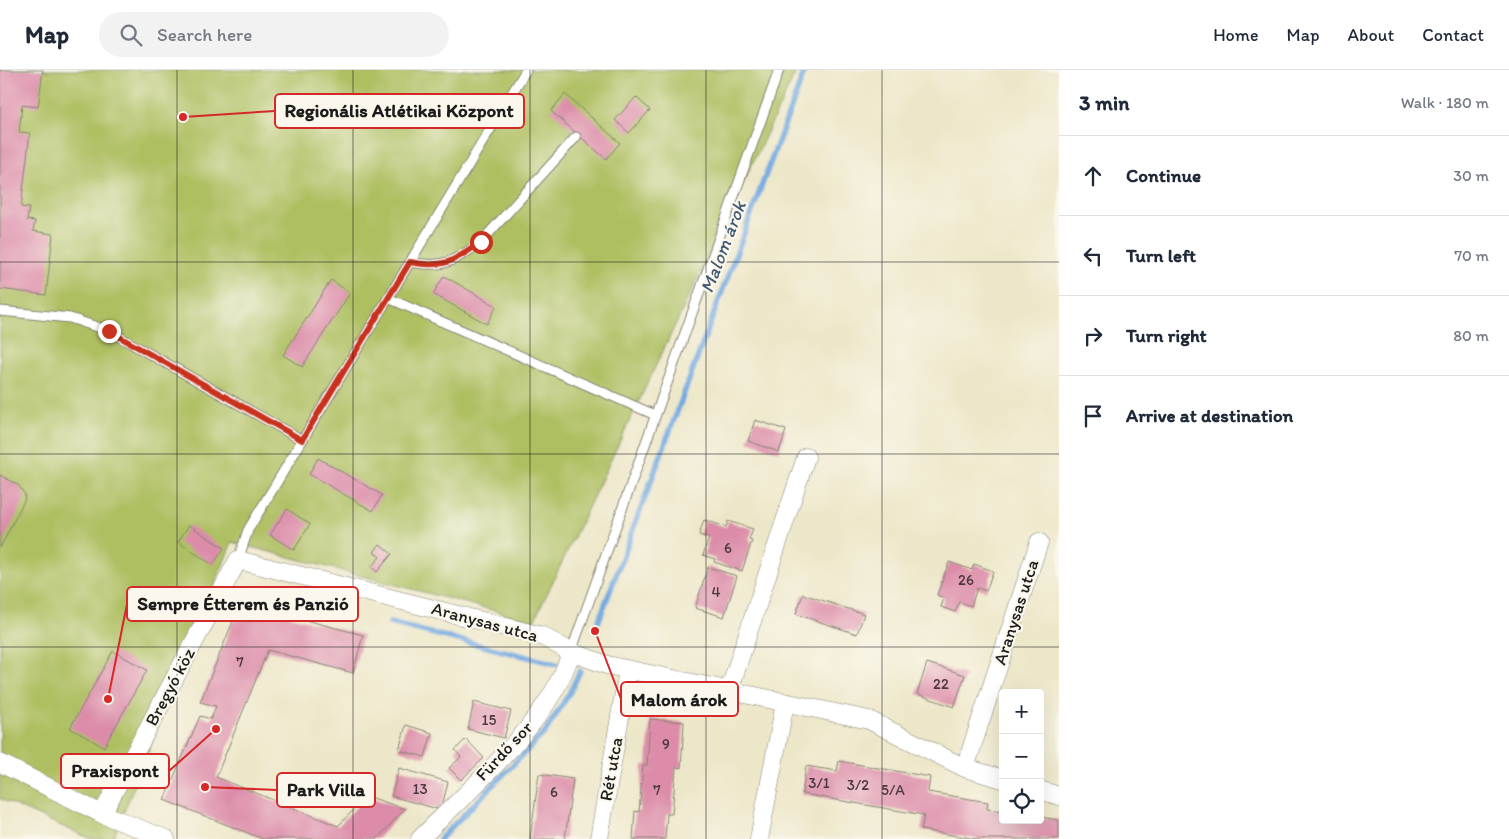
<!DOCTYPE html>
<html lang="en">
<head>
<meta charset="utf-8">
<style>
	body { margin:0; font-family:Itim,sans-serif; background:#f2f2f3; color:#1f2937 }
	.controls { position:absolute; right:15px; bottom:15px; display:grid; overflow:hidden; border-radius:5px; box-shadow:0 5px 20px #0002 }
	.controls button { width:45px; height:45px; display:grid; place-items:center; padding:0; border:0; border-bottom:1px solid #e0e1e3; background:#fff; color:#1f2937; font:25px sans-serif }
	.stop { position:absolute; width:15px; height:15px; margin:-11px; border:4px solid #c8321e; border-radius:50%; background:#fff }
	.stop.end { background:#c8321e; border-color:#fff; box-shadow:0 1px 5px #0008 }
	.list { margin:0; padding:0; list-style:none }
	h2 { display:flex; justify-content:space-between; align-items:center; height:65px; margin:0; padding:0 20px; font-size:21px }
	h2 small { font-size:16px; font-weight:400; color:#747a83 }
	.list li { display:grid; grid-template-columns:32px 1fr auto; gap:15px; align-items:center; box-sizing:border-box; height:80px; padding:0 20px; border-top:1px solid #e0e1e3 }
	.list b { display:block; font-size:19px; white-space:nowrap }
	.list em { font-size:16px; font-style:normal; color:#747a83 }
	.icon { flex:none; width:28px; height:28px; fill:none; stroke:currentColor; stroke-width:2; stroke-linecap:round; stroke-linejoin:round }
	.map { position:relative; flex:none; width:1059px; height:769px; overflow:hidden }
	header { display:flex; align-items:center; gap:30px; box-sizing:border-box; height:70px; padding:0 25px; background:#fff; border-bottom:1px solid #e0e1e3 }
	header strong { font-size:24px }
	nav { display:flex; gap:28px; margin-inline-start:auto; font-size:18px }
	.search { width:350px; height:45px; background:#f2f2f3; display:flex; align-items:center; gap:12px; box-sizing:border-box; padding:0 18px; border-radius:28px; color:#747a83; font-size:19px }
	main { display:flex }
	aside { flex:1; background:#fff }
	.map>svg:first-child { display:block }
	.green { fill:#aebf62; stroke:#656e3f }
	.lines { fill:none; stroke-linecap:round; stroke-linejoin:round }
	.stream { stroke:#71a8e0; stroke-width:5.5 }
	.building { fill:#dc8ca9 }
	.service-casing { stroke:#848272; stroke-width:11 }
	.minor-casing { stroke:#848272; stroke-width:19 }
	.service { stroke:#fff; stroke-width:9 }
	.minor { stroke:#fff; stroke-width:18 }
	.route { stroke:#c8321e; stroke-width:6 }
	.grid { fill:none; stroke:#1c1c1c; stroke-width:1; stroke-opacity:0.55 }
	.labels { text-anchor:middle; dominant-baseline:central; stroke-width:4.5; stroke-linejoin:round; paint-order:stroke }
	.number-label { font-size:15px; fill:#4c383f }
	.street-label { font-size:18px; fill:#1c1c1c; stroke:#fbf7ec }
	.water-label { font-size:19px; font-style:italic; fill:#425b74; stroke:#fbf7ec }
	.leader { fill:none; stroke:#d62828; stroke-width:2 }
	.callout-dot { fill:#d62828; stroke:#fbf7ec; stroke-width:2 }
	.callout { fill:#fbf7ec; stroke:#d62828; stroke-width:2 }
	.callout-label { font-size:19px; text-anchor:middle; font-weight:bold; fill:#1c1c1c }
</style>
</head>
<body>
<header>
<strong>Map</strong>
<div class="search"><svg class="icon" aria-label="search" viewBox="0 0 24 24"><circle cx="10" cy="10" r="6"/><path d="M15 15l6 6"/></svg>Search here</div>
<nav><a>Home</a><a>Map</a><a>About</a><a>Contact</a></nav>
</header>
<main>
<div class="map">
<svg width="1059" height="769" viewBox="0 0 1059 769">
	<rect width="100%" height="100%" fill="#fbf7ec"/>
	<filter id="ink" filterUnits="userSpaceOnUse"><feTurbulence type="fractalNoise" baseFrequency=".02" numOctaves="2"/><feDisplacementMap in="SourceGraphic" scale="10" xChannelSelector="R" yChannelSelector="G"/><feConvolveMatrix kernelMatrix="1 2 1 2 8 2 1 2 1" color-interpolation-filters="sRGB"/></filter>
	<filter id="wash" filterUnits="userSpaceOnUse"><feTurbulence type="fractalNoise" baseFrequency=".0096" numOctaves="4" result="noise"/><feDisplacementMap in="SourceGraphic" scale="20" xChannelSelector="R" yChannelSelector="G"/><feGaussianBlur stdDeviation="1.12" result="paint"/><feColorMatrix in="noise" values="0 0 0 0 0 0 0 0 0 0 0 0 0 0 0 0 0 1.4 0 .05"/><feComposite in="paint" operator="in"/></filter>
	<g filter="url(#wash)">
		<rect width="100%" height="100%" fill="#ede7c9"/>
		<path class="green" d="M0,0H797L534,551L232,472L113,769H91L0,729Z"/>
		<g class="lines">
			<path class="stream" d="M390,553L556,594
				M595,561L805,0
				M440,769L545,662L570,622L580,601"/>
		</g>
		<g id="blocks">
			<path class="building" d="M0,0H43L38,37L22,35L19,62L30,63L21,137L29,138L27,150L35,151L33,161L53,164L46,225L0,219Z
				M565,24L620,73L606,89L551,41Z
				M636,27L650,40L629,63L615,50Z
				M444,206L496,236L487,254L433,224Z
				M331,210L350,223L302,297L283,285Z
				M755,350L786,360L779,382L748,371Z
				M318,388L382,425L373,441L309,404Z
				M0,405L18,415L25,425L24,431L0,478Z
				M287,439L310,454L294,480L270,465Z
				M704,450L726,457L728,451L753,459L749,470L752,471L742,501L714,492L715,489L703,485L709,468L699,465Z
				M189,455L224,478L213,495L178,472Z
				M380,474L392,484L377,502L371,497L380,487L374,482Z
				M949,492L972,500L974,494L993,501L986,521L977,518L971,536L959,532L955,542L941,537L944,528L937,525Z
				M708,497L737,506L724,547L695,538Z
				M803,524L864,544L857,564L796,544Z
				M244,534L363,565L353,603L268,580L216,707L338,756L367,726L405,739L377,769H263L164,730L200,646L211,649L216,636L200,632L234,549L239,552Z
				M113,581L147,600L104,677L70,658Z
				M927,593L965,605L954,637L917,624Z
				M474,632L511,641L504,668L468,659Z
				M650,649L684,652L681,698L676,697L672,744H667L665,769H633L635,741L639,742L643,695H647Z
				M406,655L432,663L425,687L399,680Z
				M466,669L484,688L461,710L449,698L461,687L455,680Z
				M839,691L930,707L928,722L988,732L987,739L1003,741V750H1040V747L1059,750V769H977L921,760L924,745L802,724L806,696L837,701Z
				M399,698L448,712L441,740L391,726Z
				M539,704L573,709L565,769H530Z"/>
		</g>
	</g>
	<g filter="url(#ink)">
		<use href="#blocks" fill-opacity="0" stroke="#848272" stroke-width="1"/>
		<g class="lines">
			<defs>
				<path id="service" d="M410,192C443,199 455,191 481,172L576,67
					M388,228L655,345
					M0,241L70,248L109,261L302,370
					M238,490L248,460L526,0
					M571,582L779,0"/>
				<path id="minor" d="M729,621L806,387
					M0,693L102,744L166,769
					M965,698L1039,472
					M1040,720L1059,726
					M102,744L238,490L542,566L571,582L607,595L869,650L965,698L1003,709
					M420,769C471,717 551,652 571,582
					M599,769L628,600
					M759,769L785,633"/>
			</defs>
			<use href="#service" class="service-casing"/>
			<use href="#minor" class="minor-casing"/>
			<use href="#service" class="service"/>
			<use href="#minor" class="minor"/>
		</g>
	</g>
	<g class="lines" filter="url(#ink)">
		<path class="route" d="M109,261L302,370L410,192C443,199 455,191 481,172"/>
	</g>
	<path class="grid" d="M177,0V769M353,0V769M530,0V769M706,0V769M882,0V769M0,192H1059M0,384H1059M0,577H1059"/>
	<g class="labels">
		<g class="number-label">
			<text x="728" y="478">6</text>
			<text x="966" y="510">26</text>
			<text x="716" y="522">4</text>
			<text x="240" y="592">7</text>
			<text x="941" y="614">22</text>
			<text x="489" y="650">15</text>
			<text x="666" y="674">9</text>
			<text x="819" y="713">3/1</text>
			<text x="858" y="715">3/2</text>
			<text x="420" y="719">13</text>
			<text x="657" y="720">7</text>
			<text x="893" y="720">5/A</text>
			<text x="554" y="722">6</text>
		</g>
		<g class="street-label">
			<text transform="translate(1016 542) rotate(-72)">Aranysas utca</text>
			<text transform="translate(485 552) rotate(15)">Aranysas utca</text>
			<text transform="translate(170 617) rotate(-62)">Bregyó köz</text>
			<text transform="translate(504 681) rotate(-47)">Fürdő sor</text>
			<text transform="translate(611 699) rotate(-80)">Rét utca</text>
		</g>
		<g class="water-label">
			<text transform="translate(723 177) rotate(-69)">Malom árok</text>
		</g>
	</g>
	<path class="leader" d="M183 47L275 41M108 629L127 534M595 561L621 629M216 659L169 701M205 717L277 720"/>
	<g class="callout-dot">
		<circle cx="183" cy="47" r="5"/>
		<circle cx="108" cy="629" r="5"/>
		<circle cx="595" cy="561" r="5"/>
		<circle cx="216" cy="659" r="5"/>
		<circle cx="205" cy="717" r="5"/>
	</g>
	<g class="callout">
		<rect x="275" y="24" width="249" height="34" rx="5"/>
		<rect x="127" y="517" width="231" height="34" rx="5"/>
		<rect x="621" y="612" width="117" height="34" rx="5"/>
		<rect x="61" y="684" width="108" height="34" rx="5"/>
		<rect x="277" y="703" width="98" height="34" rx="5"/>
	</g>
	<g class="callout-label">
		<text x="399" y="47">Regionális Atlétikai Központ</text>
		<text x="243" y="540">Sempre Étterem és Panzió</text>
		<text x="679" y="636">Malom árok</text>
		<text x="115" y="707">Praxispont</text>
		<text x="326" y="726">Park Villa</text>
	</g>
</svg>
<div class="controls">
<button>+</button>
<button>−</button>
<button><svg class="icon" aria-label="locate" viewBox="0 0 24 24"><circle cx="12" cy="12" r="6"/><path d="M12 2v4M12 18v4M2 12h4M18 12h4"/></svg></button>
</div>
<div class="stop" style="left:481px;top:172px"></div>
<div class="stop end" style="left:109px;top:261px"></div>
</div>
<aside>
<h2>3 min<small>Walk · 180 m</small></h2>
<ul class="list">
<li><svg class="icon" aria-label="ahead" viewBox="0 0 24 24"><path d="M12 20V5M6 11l6-6 6 6"/></svg><div><b>Continue</b></div><em>30 m</em></li>
<li><svg class="icon" aria-label="left" viewBox="0 0 24 24"><path d="M17 20v-9H6M10 6l-5 5 5 5"/></svg><div><b>Turn left</b></div><em>70 m</em></li>
<li><svg class="icon" aria-label="right" viewBox="0 0 24 24"><path d="M7 20v-9h11M14 6l5 5-5 5"/></svg><div><b>Turn right</b></div><em>80 m</em></li>
<li><svg class="icon" aria-label="arrive" viewBox="0 0 24 24"><path d="M6 21V4h12l-3 4 3 4H6"/></svg><div><b>Arrive at destination</b></div></li>
</ul>
</aside>
</main>
</body>
</html>
